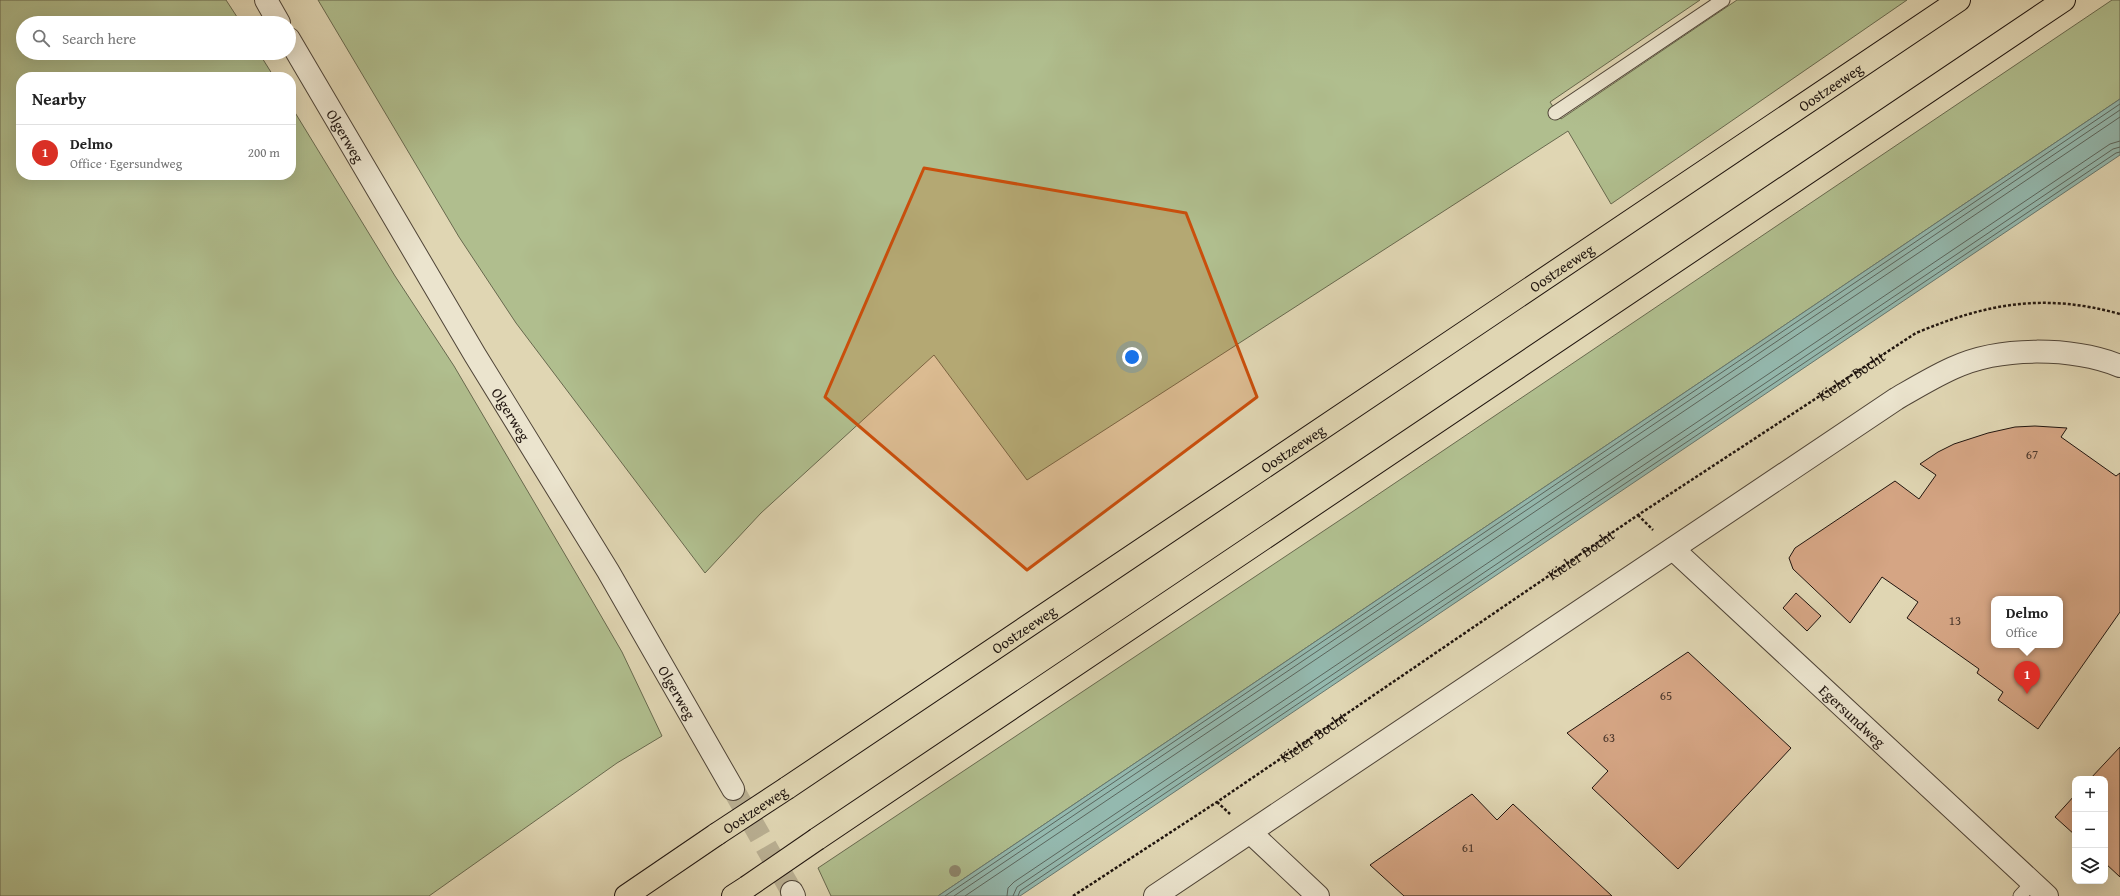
<!DOCTYPE html>
<html lang="en">
<head>
<meta charset="utf-8">
<style>
	body { margin:0; font-family:"Gentium Book Plus",serif; background:#f6f6f6; color:#222 }
	.controls { position:absolute; right:12px; bottom:12px; display:grid; overflow:hidden; border-radius:8px; box-shadow:0 4px 16px #0002 }
	.controls button { width:36px; height:36px; display:grid; place-items:center; padding:0; border:0; border-bottom:1px solid #e0e0e0; background:#fff; color:#222; font:20px sans-serif }
	.you { position:absolute; left:1132px; top:357px; width:14px; height:14px; margin:-10px; border:3px solid #fff; border-radius:50%; background:#1a73e8; box-shadow:0 0 0 6px #1a73e833 }
	.badge { display:grid; place-items:center; width:26px; height:26px; border-radius:50%; background:#d93025; color:#fff; font-size:13px; font-weight:700 }
	.pin { position:absolute; translate:-50% -33px; filter:drop-shadow(0 1px 2px #0008) }
	.pin::after { content:''; position:absolute; top:21px; width:14px; height:12px; background:inherit; clip-path:polygon(0 0,100% 0,50% 100%) }
	.popup { position:absolute; left:1991px; top:596px; width:72px; height:52px; box-sizing:border-box; display:grid; place-content:center; border-radius:8px; background:#fff; filter:drop-shadow(0 1px 3px #0005); font-size:13px; white-space:nowrap; color:#767676 }
	.popup b { font-size:15px; color:#222 }
	.popup::after { content:''; position:absolute; left:50%; top:100%; margin-left:-8px; border:8px solid transparent; border-top-color:#fff }
	.list { margin:0; padding:0; list-style:none }
	h2 { display:flex; justify-content:space-between; align-items:center; height:52px; margin:0; padding:0 16px; font-size:17px }
	h2 small { font-size:13px; font-weight:400; color:#767676 }
	.list li { display:grid; grid-template-columns:26px 1fr auto; gap:12px; align-items:center; box-sizing:border-box; height:56px; padding:0 16px; border-top:1px solid #e0e0e0 }
	.list b { display:block; font-size:15px; white-space:nowrap }
	.list p { margin:0; font-size:13px; white-space:nowrap; color:#767676 }
	.list em { font-size:13px; font-style:normal; color:#767676 }
	.icon { flex:none; width:22px; height:22px; fill:none; stroke:currentColor; stroke-width:2; stroke-linecap:round; stroke-linejoin:round }
	.map { position:relative; flex:none; width:2120px; height:896px; overflow:hidden }
	.search { position:absolute; background:#fff; box-shadow:0 4px 16px #0002; left:16px; top:16px; width:280px; height:44px; display:flex; align-items:center; gap:10px; box-sizing:border-box; padding:0 14px; border-radius:22px; color:#767676; font-size:15px }
	.panel { position:absolute; background:#fff; box-shadow:0 4px 16px #0002; left:16px; top:72px; width:280px; height:108px; border-radius:16px }
	.map>svg:first-child { display:block }
	.green { fill:#b0be8e; stroke:#68694e }
	.water { fill:#94b9af; stroke:#65776f }
	.lines { fill:none; stroke-linecap:round; stroke-linejoin:round }
	.shore { stroke:#5a665e; stroke-width:1 }
	.building { fill:#d5a584; stroke:#1f140e; fill-rule:evenodd }
	.tertiary-tunnel { stroke:#b9af92; stroke-width:22; stroke-dasharray:22 11; stroke-linecap:butt }
	.service-casing { stroke:#4f4437; stroke-width:15 }
	.minor-casing { stroke:#4f4437; stroke-width:24 }
	.tertiary-casing { stroke:#4f4437; stroke-width:24 }
	.trunk-casing { stroke:#1f140e; stroke-width:24 }
	.path { stroke:#1f140e; stroke-width:2.5; stroke-dasharray:3 2; stroke-linecap:butt }
	.service { stroke:#ebe4ce; stroke-width:13 }
	.minor { stroke:#ebe4ce; stroke-width:22 }
	.tertiary { stroke:#ebe4ce; stroke-width:22 }
	.trunk { stroke:#e0d6b3; stroke-width:22 }
	.trunk-bridge-casing { stroke:#1f140e; stroke-width:24; stroke-linecap:butt }
	.trunk-bridge { stroke:#e0d6b3; stroke-width:22 }
	.tree { fill:#8e876d }
	.marked { fill:#ca4f0c; fill-opacity:0.2; stroke:#ca4f0c; stroke-width:3; stroke-linejoin:round }
	.labels { text-anchor:middle; dominant-baseline:central; stroke-width:3; stroke-linejoin:round; paint-order:stroke }
	.number-label { font-size:13px; fill:#4c382c }
	.street-label { font-size:15px; fill:#1f140e; stroke:#ebe4ce }
</style>
</head>
<body>
<div class="map">
<svg width="2120" height="896" viewBox="0 0 2120 896">
	<rect width="100%" height="100%" fill="#e0d6b3"/>
	<filter id="stains"><feTurbulence type="fractalNoise" baseFrequency=".005" numOctaves="4"/><feColorMatrix values="0 0 0 0 .2 0 0 0 0 .09 0 0 0 0 .02 0 0 0 .5 -.17"/></filter>
	<radialGradient id="worn" r=".72"><stop offset=".6" stop-color="#630" stop-opacity="0"/><stop offset="1" stop-color="#630" stop-opacity=".3"/></radialGradient>
	<path class="green" d="M0,0H226L241,23H23V53H259L274,77H21V175H291V106L395,276L454,366L590,597L622,652L662,736L617,763L429,896H0Z
		M318,0H1700L1550,102L1561,119L1737,0H1907L1611,204L1568,131L1027,480L934,355L761,513L705,573L516,323L459,237Z
		M2112,0H2120V99L938,896H831L818,868L1352,512Z"/>
	<path class="water" d="M2120,99V155L1020,896H938Z"/>
	<g class="lines">
		<path class="shore" d="M945,896L2120,104
			M954,896L2120,110
			M965,896L2120,117
			M1007,896L1008,888L1014,882L2110,144L2120,141
			M1013,896L1017,887L2113,149L2120,147
			M1018,896L1020,891L2116,153L2120,152"/>
	</g>
	<path class="building" d="M2035,426L2067,428L2061,437L2116,476L2120,473V612L2038,729L1998,700L2003,692L1977,673L1979,669L1907,618L1918,602L1882,577L1850,623L1793,569L1789,558L1795,548L1895,481L1919,499L1936,475L1920,464L1938,452L1954,444L1988,433L2015,427ZM1994,599H2060V645H1994Z
		M1796,593L1821,616L1807,631L1783,608Z
		M1688,652L1791,748L1678,869L1592,788L1608,771L1567,733Z
		M2120,747V877L2105,863V779H2090Z
		M1472,794L1497,820L1513,804L1612,896H1404L1370,865Z
		M2075,795V835L2055,817Z"/>
	<g class="lines">
		<path class="tertiary-tunnel" d="M733,789L792,892"/>
		<defs>
			<path id="service" d="M1555,113L1723,0
				M2020,896L2033,882"/>
			<g id="minor">
				<path id="s2" d="M1673,549L2047,896"/>
				<path d="M1251,833L1318,896"/>
			</g>
			<g id="tertiary">
				<path d="M266,0L279,23"/>
				<path id="s3" d="M289,39L475,355L608,571L733,789"/>
				<path d="M792,892L794,896"/>
				<path d="M1155,896L1896,399C1915,388 1933,377 1953,368C2000,346 2072,347 2120,366"/>
			</g>
			<g id="trunk">
				<path id="s4" d="M787,788L1959,0"/>
				<path d="M817,839L2064,0"/>
				<path d="M626,896L717,834"/>
				<path d="M733,896L747,887"/>
			</g>
		</defs>
		<use href="#service" class="service-casing"/>
		<use href="#minor" class="minor-casing"/>
		<use href="#tertiary" class="tertiary-casing"/>
		<use href="#trunk" class="trunk-casing"/>
		<g class="path">
			<path d="M1638,515L1653,530"/>
			<path d="M1217,802L1230,814"/>
			<path id="s1" d="M1073,896L1217,802L1638,515L1916,333C1988,303 2044,293 2120,314"/>
		</g>
		<use href="#service" class="service"/>
		<use href="#minor" class="minor"/>
		<use href="#tertiary" class="tertiary"/>
		<use href="#trunk" class="trunk"/>
		<defs>
			<g id="trunk-bridge">
				<path id="s5" d="M717,834L787,788"/>
				<path d="M747,887L817,839"/>
			</g>
		</defs>
		<use href="#trunk-bridge" class="trunk-bridge-casing"/>
		<use href="#trunk-bridge" class="trunk-bridge"/>
	</g>
	<circle class="tree" cx="955" cy="871" r="6"/>
	<path class="marked" d="M924,168L1186,213L1257,397L1027,570L825,397Z"/>
	<g class="labels">
		<g class="number-label">
			<text x="2032" y="454">67</text>
			<text x="1955" y="620">13</text>
			<text x="1666" y="695">65</text>
			<text x="1609" y="737">63</text>
			<text x="1468" y="847">61</text>
		</g>
		<g class="street-label">
			<text stroke="none"><textPath href="#s4" startOffset="1257">Oostzeeweg</textPath></text>
			<text stroke="none"><textPath href="#s3" startOffset="112">Olgerweg</textPath></text>
			<text stroke="none"><textPath href="#s4" startOffset="933">Oostzeeweg</textPath></text>
			<text stroke="none"><textPath href="#s1" startOffset="936">Kieler Bocht</textPath></text>
			<text stroke="none"><textPath href="#s3" startOffset="436">Olgerweg</textPath></text>
			<text stroke="none"><textPath href="#s4" startOffset="609">Oostzeeweg</textPath></text>
			<text stroke="none"><textPath href="#s1" startOffset="612">Kieler Bocht</textPath></text>
			<text stroke="none"><textPath href="#s4" startOffset="285">Oostzeeweg</textPath></text>
			<text stroke="none"><textPath href="#s3" startOffset="760">Olgerweg</textPath></text>
			<text stroke="none"><textPath href="#s2" startOffset="245">Egersundweg</textPath></text>
			<text stroke="none"><textPath href="#s1" startOffset="288">Kieler Bocht</textPath></text>
			<text stroke="none"><textPath href="#s5" startOffset="45">Oostzeeweg</textPath></text>
		</g>
	</g>
	<rect width="100%" height="100%" filter="url(#stains)"/>
	<rect width="100%" height="100%" fill="url(#worn)"/>
</svg>
<div class="controls">
<button>+</button>
<button>−</button>
<button><svg class="icon" aria-label="layers" viewBox="0 0 24 24"><path d="M12 4l9 5-9 5-9-5zM3 14l9 5 9-5"/></svg></button>
</div>
<div class="you"></div>
<div class="pin badge" style="left:2027px;top:694px">1</div>
<div class="popup"><b>Delmo</b>Office</div>
<div class="search"><svg class="icon" aria-label="search" viewBox="0 0 24 24"><circle cx="10" cy="10" r="6"/><path d="M15 15l6 6"/></svg>Search here</div>
<section class="panel">
<h2>Nearby<small></small></h2>
<ul class="list">
<li><span class="badge">1</span><div><b>Delmo</b><p>Office · Egersundweg</p></div><em>200 m</em></li>
</ul>
</section>
</div>
</body>
</html>
